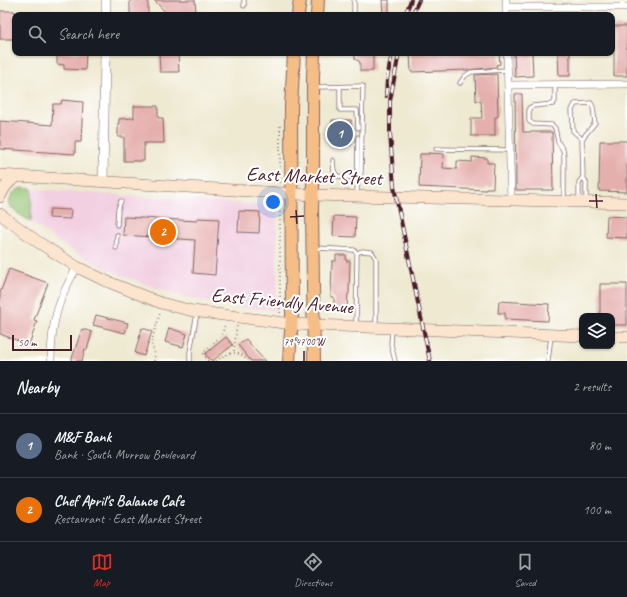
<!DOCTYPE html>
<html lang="en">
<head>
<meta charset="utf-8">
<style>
	body { margin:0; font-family:Caveat,sans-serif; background:#20242c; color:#f1f3f6 }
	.controls { position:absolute; right:12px; bottom:12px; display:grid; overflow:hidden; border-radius:8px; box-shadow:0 1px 3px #0004 }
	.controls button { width:36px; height:36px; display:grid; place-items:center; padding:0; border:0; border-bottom:1px solid #363941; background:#171b24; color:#f1f3f6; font:20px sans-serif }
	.scale { position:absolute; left:12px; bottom:10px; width:60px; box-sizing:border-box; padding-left:4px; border:2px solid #4a1f2b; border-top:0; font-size:11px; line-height:14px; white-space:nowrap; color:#4a1f2b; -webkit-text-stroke:3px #fff; paint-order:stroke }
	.you { position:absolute; left:273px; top:202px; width:14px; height:14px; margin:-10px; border:3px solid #fff; border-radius:50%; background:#1a73e8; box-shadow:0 0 0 6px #1a73e833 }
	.badge { display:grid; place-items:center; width:26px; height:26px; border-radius:50%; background:#d93025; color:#fff; font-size:13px; font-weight:700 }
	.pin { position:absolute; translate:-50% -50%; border:2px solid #fff; box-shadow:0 1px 4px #0006 }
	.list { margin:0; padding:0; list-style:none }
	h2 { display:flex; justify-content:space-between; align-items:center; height:52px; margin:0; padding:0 16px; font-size:17px }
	h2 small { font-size:13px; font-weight:400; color:#9ea1a6 }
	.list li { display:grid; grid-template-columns:26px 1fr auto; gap:12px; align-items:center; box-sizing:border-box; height:64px; padding:0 16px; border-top:1px solid #363941 }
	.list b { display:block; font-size:15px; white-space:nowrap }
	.list p { margin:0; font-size:13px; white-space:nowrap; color:#9ea1a6 }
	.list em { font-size:13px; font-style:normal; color:#9ea1a6 }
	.icon { flex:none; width:22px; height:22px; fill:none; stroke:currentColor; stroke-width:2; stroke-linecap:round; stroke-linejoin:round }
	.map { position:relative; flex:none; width:627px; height:361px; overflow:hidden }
	.search { position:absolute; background:#171b24; box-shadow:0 1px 3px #0004; left:12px; right:12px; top:12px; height:44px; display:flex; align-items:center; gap:10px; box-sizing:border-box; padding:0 14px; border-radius:8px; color:#9ea1a6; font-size:15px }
	.sheet { height:180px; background:#171b24 }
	nav { display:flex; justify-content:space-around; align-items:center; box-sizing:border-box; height:56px; border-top:1px solid #363941; background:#171b24; font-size:11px; color:#9ea1a6 }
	nav a { display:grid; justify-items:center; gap:2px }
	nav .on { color:#d93025 }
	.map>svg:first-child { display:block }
	.built { fill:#f2cfe1 }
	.green { fill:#96c574; stroke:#707250 }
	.building { fill:#e5afad }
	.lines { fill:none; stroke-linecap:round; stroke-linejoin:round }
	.service-casing { stroke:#836665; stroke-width:5 }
	.minor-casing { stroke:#836665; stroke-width:8 }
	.tertiary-casing { stroke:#836665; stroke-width:10 }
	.secondary-casing { stroke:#836665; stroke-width:12 }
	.primary-casing { stroke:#836665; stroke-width:14 }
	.path { stroke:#836665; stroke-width:1.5; stroke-dasharray:1 3; stroke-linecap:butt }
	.service { stroke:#fff; stroke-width:3.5 }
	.minor { stroke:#fff; stroke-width:7 }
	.tertiary { stroke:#fff; stroke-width:9 }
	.secondary { stroke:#fbe5cf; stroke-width:11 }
	.primary { stroke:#f6be87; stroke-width:12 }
	.rail-casing { stroke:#4a1f2b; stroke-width:4 }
	.rail { stroke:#fff; stroke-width:2.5; stroke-dasharray:8; stroke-linecap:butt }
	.ticks { fill:none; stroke:#4a1f2b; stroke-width:1.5 }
	.labels { text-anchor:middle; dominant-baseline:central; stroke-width:4; stroke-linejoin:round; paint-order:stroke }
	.street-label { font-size:20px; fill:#4a1f2b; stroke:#fff }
	.ticks-label { font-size:10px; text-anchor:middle; fill:#4a1f2b; stroke:#fff; stroke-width:4; stroke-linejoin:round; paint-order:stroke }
</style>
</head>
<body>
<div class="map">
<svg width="627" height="361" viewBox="0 0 627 361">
	<rect width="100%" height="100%" fill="#fff"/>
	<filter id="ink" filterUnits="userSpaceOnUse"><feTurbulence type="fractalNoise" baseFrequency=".025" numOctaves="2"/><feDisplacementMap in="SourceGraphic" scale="8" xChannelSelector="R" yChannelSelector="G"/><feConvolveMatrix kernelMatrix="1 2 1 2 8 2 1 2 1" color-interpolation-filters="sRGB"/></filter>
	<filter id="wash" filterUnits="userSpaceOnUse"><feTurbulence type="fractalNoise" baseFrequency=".012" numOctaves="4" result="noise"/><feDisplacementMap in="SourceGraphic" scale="16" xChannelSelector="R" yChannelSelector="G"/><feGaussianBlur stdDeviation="0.9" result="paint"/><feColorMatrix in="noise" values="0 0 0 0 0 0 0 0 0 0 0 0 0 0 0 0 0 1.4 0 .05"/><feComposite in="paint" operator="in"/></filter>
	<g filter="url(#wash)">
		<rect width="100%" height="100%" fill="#eee9d0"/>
		<path class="built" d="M32,189L277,206V310L243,308L210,303L174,294L142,283L106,269L61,244L31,222Z"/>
		<path class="green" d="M22,188L32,189L31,222C25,218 18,214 13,209C5,201 13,190 22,188Z"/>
		<g id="blocks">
			<path class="building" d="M130,0H148V15H130Z
				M154,0H195L196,15H168Z
				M382,0H389V15H383Z
				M0,11H15V39H0Z
				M614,26H627V76H614Z
				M57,53H86L85,70L64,69V65L57,64Z
				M159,53H178L179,72H160Z
				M355,53H373V71H360V62L355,59Z
				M410,53H499L500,64L496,65L497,67L468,70L411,72Z
				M514,53H532L533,76L515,77Z
				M558,53H570V76H559Z
				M497,74L498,117H495V136H471V118H482L481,101H476L475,75Z
				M515,94H522L523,132H552L553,190H516Z
				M62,100L83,102L81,142H75V154L0,149V121L52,125L53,104H61Z
				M134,106H158V118H163L164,143H144V161H124V137H118V123H119V119L134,118Z
				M332,120H351V145L331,144Z
				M600,141H627V192L599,191Z
				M428,153L444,154L443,168L457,169V161L472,162V157L487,158V163H494L493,188H486V190L419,187L420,154H429Z
				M50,209L71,210L70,219L49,218Z
				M239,211L260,212L259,233L238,232Z
				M334,216L356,217L355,237L333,236Z
				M607,216L627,217V238L606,237Z
				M124,217L197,221V218L219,219L215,275L193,273L195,240L123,235Z
				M336,255H346V261H350L349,294H348L347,308H334V297H331L332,261H336Z
				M9,269L48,283L34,320L37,321L29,345L0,334V293Z
				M600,284H627V325H612V316H600Z
				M499,301L549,304L548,321L505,319V313H498Z
				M96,315L128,323L125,333L93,325Z
				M142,328L152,331L144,356L135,353Z
				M169,328L187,334L183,347L165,342Z
				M82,329L92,332L87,350L85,349L82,361H71Z
				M226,337L233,345L212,361L205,354Z
				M246,339L254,349L265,361H251L238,345Z"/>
		</g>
	</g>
	<g filter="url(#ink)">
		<use href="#blocks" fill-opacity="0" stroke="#836665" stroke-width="1"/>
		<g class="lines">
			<defs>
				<path id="service" d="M244,0V6
					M354,0V15
					M460,83L465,76L471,72L507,70
					M555,84V101L553,104L533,106L529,108V121L533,124L552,125L555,128L558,142L563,150L564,156V201
					M315,87L363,86L361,173L358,178
					M340,87V110H357L358,128
					M582,139L573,131L572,110L575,104L591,103L593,107L595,123L582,139L583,177
					M436,149L509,150
					M333,160L334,171L337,176L358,178
					M357,195L358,137
					M579,199V182L583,177L586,182V201
					M117,225L118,209L121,201
					M116,248L117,235
					M315,248L354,250L357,253
					M356,326L357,253L362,251L372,252L376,259V326
					M392,329L391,344L395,361
					M190,361V352L197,313
					M548,361L551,336"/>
				<path id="minor" d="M506,0V15
					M506,7H627
					M507,53L511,201
					M508,85L627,84
					M51,361C51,323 58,299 77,267"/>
				<path id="tertiary" d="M106,15V0
					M103,182L105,53"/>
				<path id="secondary" d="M0,175L313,195L627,203
					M0,197C4,187 8,182 18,176
					M0,214L38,242L77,267L106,281L161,303L193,311L292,324L582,336
					M612,337H627"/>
				<path id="primary" d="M298,15L300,0
					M317,15L318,0
					M289,361L292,315L291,107L294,53
					M314,361L312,208L313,185V76L314,53"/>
			</defs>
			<use href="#service" class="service-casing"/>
			<use href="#minor" class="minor-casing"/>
			<use href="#tertiary" class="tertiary-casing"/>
			<use href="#secondary" class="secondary-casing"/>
			<use href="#primary" class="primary-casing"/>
			<path class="path" d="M280,183V125
				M280,313V203
				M234,351L237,325
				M154,361L155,354L151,343L160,313
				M208,361L203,353L222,335L225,324
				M216,361C226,353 239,348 247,361"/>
			<use href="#service" class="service"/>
			<use href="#minor" class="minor"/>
			<use href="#tertiary" class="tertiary"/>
			<use href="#secondary" class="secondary"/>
			<use href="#primary" class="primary"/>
			<defs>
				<path id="rail" d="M405,15L411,0
					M412,15L419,0
					M399,53L390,101V133L394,187L430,361
					M386,96L387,79L392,53"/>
			</defs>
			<use href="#rail" class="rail-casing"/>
			<use href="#rail" class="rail"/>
		</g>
	</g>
	<path class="ticks" d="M596,194L597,208M589,201H603M296,210L297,224M290,217L304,216M304,351V361"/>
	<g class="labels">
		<g class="street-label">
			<text transform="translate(314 176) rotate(2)">East Market Street</text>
			<text transform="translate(282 301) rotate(5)">East Friendly Avenue</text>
		</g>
	</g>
	<g class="ticks-label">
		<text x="304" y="345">79°47'00"W</text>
	</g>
</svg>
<div class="controls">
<button><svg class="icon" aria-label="layers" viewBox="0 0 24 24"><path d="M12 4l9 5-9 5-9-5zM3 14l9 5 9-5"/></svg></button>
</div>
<div class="scale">50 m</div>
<div class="you"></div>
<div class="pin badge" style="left:340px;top:134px;background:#5c6f8a">1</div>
<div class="pin badge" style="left:163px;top:232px;background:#e8710a">2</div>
<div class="search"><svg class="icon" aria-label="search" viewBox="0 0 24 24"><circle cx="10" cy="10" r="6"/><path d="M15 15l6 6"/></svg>Search here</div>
</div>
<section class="sheet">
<h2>Nearby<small>2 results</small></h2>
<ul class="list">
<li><span class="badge" style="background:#5c6f8a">1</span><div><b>M&amp;F Bank</b><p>Bank · South Murrow Boulevard</p></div><em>80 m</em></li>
<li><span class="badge" style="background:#e8710a">2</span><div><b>Chef April's Balance Cafe</b><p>Restaurant · East Market Street</p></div><em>100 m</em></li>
</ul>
</section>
<nav>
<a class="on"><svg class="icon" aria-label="map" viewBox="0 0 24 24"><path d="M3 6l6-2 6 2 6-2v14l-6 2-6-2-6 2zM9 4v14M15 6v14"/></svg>Map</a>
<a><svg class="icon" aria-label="directions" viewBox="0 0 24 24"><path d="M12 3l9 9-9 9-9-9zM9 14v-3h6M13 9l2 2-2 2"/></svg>Directions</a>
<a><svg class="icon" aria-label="saved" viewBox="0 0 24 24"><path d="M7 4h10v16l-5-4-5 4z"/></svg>Saved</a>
</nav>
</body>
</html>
